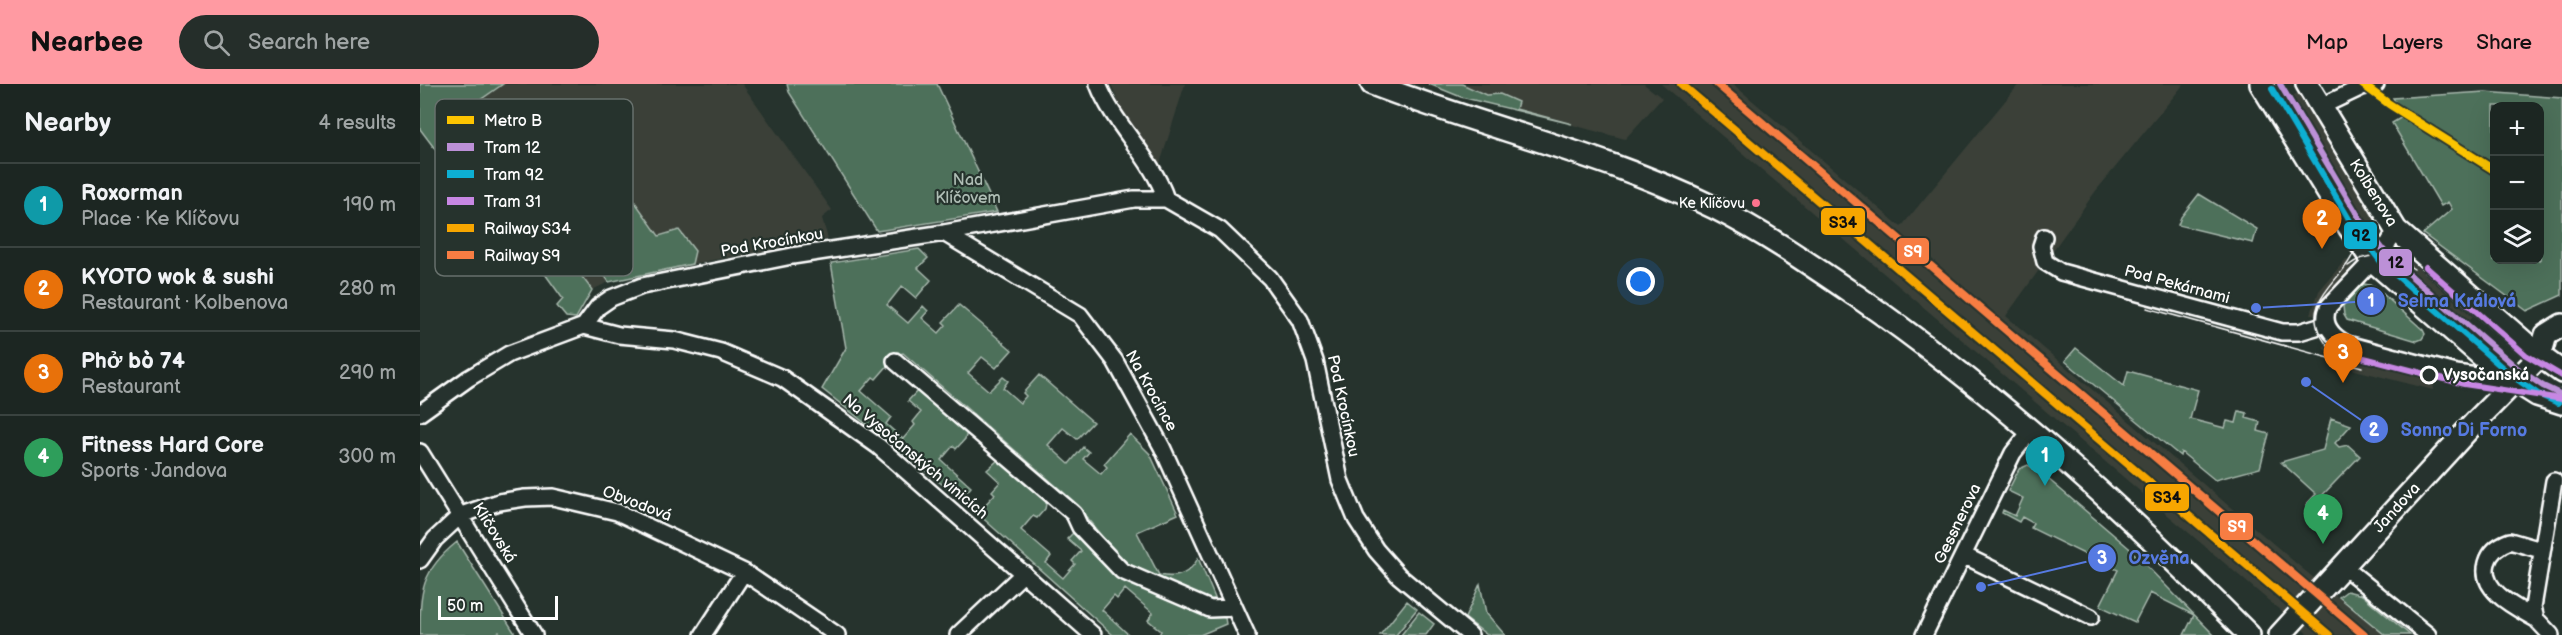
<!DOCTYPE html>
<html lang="en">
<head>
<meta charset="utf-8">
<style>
	body { margin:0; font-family:"Balsamiq Sans",sans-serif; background:#252e2a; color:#f1f3f6 }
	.controls { position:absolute; right:18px; top:18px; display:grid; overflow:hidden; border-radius:12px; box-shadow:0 6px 24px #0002 }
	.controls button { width:54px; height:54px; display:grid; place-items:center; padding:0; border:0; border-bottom:2px solid #3a4340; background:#1c2622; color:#f1f3f6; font:30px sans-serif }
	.scale { position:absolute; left:18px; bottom:15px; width:120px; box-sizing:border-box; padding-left:6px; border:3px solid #fff; border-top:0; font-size:16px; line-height:21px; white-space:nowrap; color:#fff; -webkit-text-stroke:4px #26332d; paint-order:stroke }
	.you { position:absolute; left:1221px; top:198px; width:21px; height:21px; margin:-15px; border:4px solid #fff; border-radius:50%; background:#1a73e8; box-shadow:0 0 0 9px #1a73e833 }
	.badge { display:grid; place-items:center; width:39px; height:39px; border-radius:50%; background:#ff9aa2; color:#fff; font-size:20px; font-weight:700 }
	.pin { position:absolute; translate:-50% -50px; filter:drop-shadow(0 2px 3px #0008) }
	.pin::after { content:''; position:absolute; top:32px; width:21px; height:18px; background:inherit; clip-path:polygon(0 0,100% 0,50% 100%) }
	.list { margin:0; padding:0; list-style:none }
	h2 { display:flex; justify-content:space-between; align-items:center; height:78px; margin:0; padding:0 24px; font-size:26px }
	h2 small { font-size:20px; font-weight:400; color:#a0a5a5 }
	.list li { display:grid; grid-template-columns:39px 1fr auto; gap:18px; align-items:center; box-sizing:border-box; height:84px; padding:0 24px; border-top:2px solid #3a4340 }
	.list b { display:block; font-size:22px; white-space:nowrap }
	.list p { margin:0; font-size:20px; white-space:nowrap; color:#a0a5a5 }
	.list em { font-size:20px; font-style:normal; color:#a0a5a5 }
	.icon { flex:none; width:33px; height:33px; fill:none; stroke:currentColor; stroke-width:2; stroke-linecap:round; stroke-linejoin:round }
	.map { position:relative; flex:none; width:2142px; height:551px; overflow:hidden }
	header { display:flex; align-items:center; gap:36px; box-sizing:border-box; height:84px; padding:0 30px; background:#ff9aa2; color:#111 }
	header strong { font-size:28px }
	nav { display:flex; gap:33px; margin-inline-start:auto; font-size:21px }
	.search { width:420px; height:54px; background:#252e2a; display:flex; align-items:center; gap:15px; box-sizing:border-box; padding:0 21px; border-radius:33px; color:#a0a5a5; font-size:22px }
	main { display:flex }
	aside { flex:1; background:#1c2622 }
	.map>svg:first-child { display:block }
	.built { fill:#3a4038 }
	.green { fill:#4e6f5a; stroke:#a6b7ac; stroke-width:1.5; fill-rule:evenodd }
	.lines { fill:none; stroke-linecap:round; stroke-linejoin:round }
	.street-casing { stroke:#fff; stroke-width:20 }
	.secondary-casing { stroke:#fff; stroke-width:26 }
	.street { stroke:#26332d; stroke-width:15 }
	.secondary { stroke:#26332d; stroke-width:21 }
	.tram { stroke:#fff; stroke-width:1.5 }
	.rail-casing { stroke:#fff; stroke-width:7 }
	.rail { stroke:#26332d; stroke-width:4.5; stroke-dasharray:14; stroke-linecap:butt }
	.rail-1-casing { stroke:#26332d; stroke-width:12 }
	.rail-2-casing { stroke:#26332d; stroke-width:12 }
	.rail-1 { stroke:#f7a600; stroke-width:8 }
	.rail-2 { stroke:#f77d43; stroke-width:8 }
	.tram-1-casing { stroke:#26332d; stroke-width:10 }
	.tram-2-casing { stroke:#26332d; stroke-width:10 }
	.tram-3-casing { stroke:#26332d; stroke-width:10 }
	.tram-1 { stroke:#bc90d7; stroke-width:6 }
	.tram-2 { stroke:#0dafd3; stroke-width:6 }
	.tram-3 { stroke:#c787e3; stroke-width:6 }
	.metro-1-casing { stroke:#26332d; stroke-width:12 }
	.metro-1 { stroke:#fcc400; stroke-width:8 }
	.bus-dot { fill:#fc738d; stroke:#26332d; stroke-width:2 }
	.stop-dot { fill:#26332d; stroke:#fff; stroke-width:3 }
	.labels { text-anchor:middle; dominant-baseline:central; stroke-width:4.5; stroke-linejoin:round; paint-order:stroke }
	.bus-label { font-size:14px; fill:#fff; stroke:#26332d; text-anchor:end }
	.park-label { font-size:16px; fill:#afbeb5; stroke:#26332d }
	.street-label { font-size:16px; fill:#fff; stroke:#26332d }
	.stop-label { font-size:16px; font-weight:bold; fill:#fff; stroke:#26332d; text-anchor:start }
	.key { fill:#26332d; stroke:#67706c; stroke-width:1.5 }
	.key-label { font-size:16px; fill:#fff }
	.leader { fill:none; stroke:#567ae2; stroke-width:2 }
	.callout-dot { fill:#567ae2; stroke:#26332d; stroke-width:2 }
	.mark-label { font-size:18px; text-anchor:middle; font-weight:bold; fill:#fff }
	.callout-label { font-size:18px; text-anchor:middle; font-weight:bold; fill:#567ae2; stroke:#26332d; stroke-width:4.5; stroke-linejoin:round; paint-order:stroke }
	.line-badge { stroke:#26332d; stroke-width:2 }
	.badge-label { font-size:16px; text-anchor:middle; font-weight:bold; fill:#fff }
	.pale-badge-label { font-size:16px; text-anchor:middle; font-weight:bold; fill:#111 }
</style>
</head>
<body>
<header>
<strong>Nearbee</strong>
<div class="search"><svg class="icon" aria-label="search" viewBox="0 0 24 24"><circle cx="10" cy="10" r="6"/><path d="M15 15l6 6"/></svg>Search here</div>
<nav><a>Map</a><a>Layers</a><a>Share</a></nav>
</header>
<main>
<aside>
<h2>Nearby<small>4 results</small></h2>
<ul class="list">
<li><span class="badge" style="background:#0f9aa8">1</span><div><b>Roxorman</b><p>Place · Ke Klíčovu</p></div><em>190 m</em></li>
<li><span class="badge" style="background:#e8710a">2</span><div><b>KYOTO wok &amp; sushi</b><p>Restaurant · Kolbenova</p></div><em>280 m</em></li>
<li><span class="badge" style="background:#e8710a">3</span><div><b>Phở bò 74</b><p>Restaurant</p></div><em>290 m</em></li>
<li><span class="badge" style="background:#2e9e5b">4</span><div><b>Fitness Hard Core</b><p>Sports · Jandova</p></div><em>300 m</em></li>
</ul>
</aside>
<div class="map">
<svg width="2142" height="551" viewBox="0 0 2142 551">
	<rect width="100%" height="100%" fill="#26332d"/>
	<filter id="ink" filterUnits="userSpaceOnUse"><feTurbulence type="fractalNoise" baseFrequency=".0167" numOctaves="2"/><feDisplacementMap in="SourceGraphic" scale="12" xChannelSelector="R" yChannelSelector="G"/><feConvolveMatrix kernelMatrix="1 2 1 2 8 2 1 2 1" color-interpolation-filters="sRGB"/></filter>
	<g filter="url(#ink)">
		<path class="built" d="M83,0H322L412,126L402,134L408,155L272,180L189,198L172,206L149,175L133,183L36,33Z
			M691,0H765L739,83L701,25Z
			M1042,0H1224L1242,14L1205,55L1107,29L1096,25L1098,18L1080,10L1066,11Z
			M1241,0H1313L1481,143L1599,0H1764L1675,108L1586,232L1884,486L1965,551H1889Z
			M1878,9L1957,139L1944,148L1865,16Z
			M1978,166L2053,233L2044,243L1968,176Z
			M1926,175L1933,183L1907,213L1900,231L1891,230L1899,207Z
			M1910,259L1921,269L1938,277L2015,297L2013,306L1935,286L1923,281L1903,264Z"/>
		<path class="green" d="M0,0H83L36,33L132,183L148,174L172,206L156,234L146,233L137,222L143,215L105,162L89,172L73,142L0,45Z
			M367,0H517L577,128L457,147L369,8Z
			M1009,0H1042L1066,11L1080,10L1098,18L1096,25L1152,40L1041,13Z
			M2065,8L2142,14V211L2107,227L2003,150L2032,125L2028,118L2021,122L1972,39L1984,32L1973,14ZM2120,22V176H2074V22Z
			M166,49L239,152L259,146L275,167L272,180L189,198L166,165L185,154L123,56Z
			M1779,110L1837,145L1833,159L1758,141L1761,133Z
			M499,165L508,174L498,184L511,196L496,214L482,202L467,221L488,239L503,222L508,227L502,234L519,249L526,241L523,238L539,221L592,266L576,284L562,273L548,289L569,307L583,293L588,297L583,304L600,319L606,312L603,309L619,291L673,338L657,355L643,344L628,361L649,380L663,363L669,368L663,375L681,390L687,383L684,380L710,350L730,370L758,430L717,448L739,491C756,495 770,490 778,474L795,514L790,516C771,511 729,495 714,484C696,470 670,440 658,421L483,269L477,271L456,295L453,293L441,307L471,333L466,340L483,355L495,341L493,338L501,328L488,317L498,306L548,345L545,355L536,365L533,362L521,376L551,403L545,410L562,424L575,410L572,407L580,398L567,386L578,376L585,377L627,415L625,425L617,434L613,432L601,446L631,472L626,479L643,494L655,480L652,477L661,467L647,455L653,449L674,466L772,525L805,534L806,540L780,551H739L741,547L728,536L733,529L705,505L697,515L694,512L682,526L709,551H693L547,420L402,305L426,264L411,179Z
			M1944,200L1954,202L2003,246L2005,250L2002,255L1997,257L1927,236L1924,231L1923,222L1937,205Z
			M1656,264L1704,302L1708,287L1778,306L1770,335L1805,344L1807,337L1816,339L1819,327L1827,329L1826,334L1840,338L1838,347L1849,350L1840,384L1795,396L1761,368L1760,372L1645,277Z
			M1911,334L1931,341L1915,359L1919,363L1928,361L1940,372L1890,424L1886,421L1896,410L1861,378L1903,366Z
			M1608,381L1620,388L1709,464L1794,551H1764L1774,531L1730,509L1715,538L1680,522L1698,486L1679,477L1681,473L1671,467L1668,472L1611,444L1613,439L1602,433L1599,438L1582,429L1583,426L1595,432L1603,414L1588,407L1599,385Z
			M37,458L96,551H82L79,548L74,551H0C0,507 1,487 37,458Z
			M1060,500L1066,529L1085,551H1067L1045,534Z
			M1927,507L1942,511L1990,551H1965L1919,513Z
			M987,517L997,525L976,551H960Z
			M999,528L1014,540L1006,551H981Z"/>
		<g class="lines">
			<defs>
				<path id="street" d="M678,0C694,42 732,73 746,115
					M1900,23L1942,3L1956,0
					M1976,146L1968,160L1909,222C1900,239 1912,252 1927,260L2036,289L2091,297
					M524,149L660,231L695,277L742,363L827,551
					M1624,153L1621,162L1625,178L1641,188L1862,248H1879L1906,240
					M164,242L199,251L254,256L301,268L362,294L458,362L673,551
					M475,277L654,430L660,443L702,487L790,525L814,524
					M0,329L49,294L89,270L164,242L178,223L191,214L222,202L372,172L524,149L714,115H746L800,146L850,194L880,236L895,277L920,396L936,435L956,466L979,492L1050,551
					M0,368L114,551
					M1543,471L1671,533
					M0,476L15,455L41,431L79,418L105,414L133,413L197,428L324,488L417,551
					M1924,483L2008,551
					M2116,535C2097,524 2059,507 2067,479C2070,468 2079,461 2090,457L2121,466
					M283,551L324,488
					M538,551L604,489
					M1504,551L1593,369L1610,348
					M2131,551L2116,535L2113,523L2134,397"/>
				<path id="secondary" d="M952,0C1065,44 1185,70 1295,124C1345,149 1391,181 1438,213C1579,311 1708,429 1829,551
					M1841,0L1929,143L1952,176L2079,287L2117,311L2142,319
					M1887,0L1976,146L2120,272L2142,288
					M1860,551L2056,337L2120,272L2126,251L2142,241"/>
			</defs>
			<use href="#street" class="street-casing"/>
			<use href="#secondary" class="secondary-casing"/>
			<use href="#street" class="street"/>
			<use href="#secondary" class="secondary"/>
			<path class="tram" d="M1928,182C1949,165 1974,171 1994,185
				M1727,224L1942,283
				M1923,275C1913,269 1906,261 1901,252C1880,214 1928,194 1936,162C1941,143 1932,126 1924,109"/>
			<defs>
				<path id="rail" d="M1914,525L1946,551"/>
			</defs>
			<use href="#rail" class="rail-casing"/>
			<use href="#rail" class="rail"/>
			<defs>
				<path id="rail-1" d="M1261,0L1909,551"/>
				<path id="rail-2" d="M1297,0L1944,551"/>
			</defs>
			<use href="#rail-1" class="rail-1-casing"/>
			<use href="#rail-2" class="rail-2-casing"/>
			<use href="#rail-1" class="rail-1"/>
			<use href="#rail-2" class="rail-2"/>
			<defs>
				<path id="tram-1" d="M1860,0L1940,135L1968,172L2097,284L2123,302L2142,311"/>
				<path id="tram-2" d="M1852,5L1932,140L1961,178L2091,291L2118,310L2138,319"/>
				<path id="tram-3" d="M2006,183L2106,271L2142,292
					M1944,274L2044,300L2142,315"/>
			</defs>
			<use href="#tram-1" class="tram-1-casing"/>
			<use href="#tram-2" class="tram-2-casing"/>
			<use href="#tram-3" class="tram-3-casing"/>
			<use href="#tram-1" class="tram-1"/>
			<use href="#tram-2" class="tram-2"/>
			<use href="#tram-3" class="tram-3"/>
			<defs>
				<path id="metro-1" d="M1942,0L1969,20L2074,86"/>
			</defs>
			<use href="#metro-1" class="metro-1-casing"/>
			<use href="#metro-1" class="metro-1"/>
		</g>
	</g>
	<circle class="bus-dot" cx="1336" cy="119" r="5"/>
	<circle class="stop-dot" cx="2009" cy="291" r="8"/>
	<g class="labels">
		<g class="bus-label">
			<text x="1325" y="119">Ke Klíčovu</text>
		</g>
		<g class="park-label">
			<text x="548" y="96">Nad<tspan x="548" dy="18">Klíčovem</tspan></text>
		</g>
		<g class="street-label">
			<text transform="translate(1953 109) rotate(58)">Kolbenova</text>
			<text transform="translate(352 159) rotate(-10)">Pod Krocínkou</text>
			<text transform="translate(1757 201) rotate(15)">Pod Pekárnami</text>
			<text transform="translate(731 307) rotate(61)">Na Krocínce</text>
			<text transform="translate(923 322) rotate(78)">Pod Krocínkou</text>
			<text transform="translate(495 373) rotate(40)">Na Vysočanských vinicích</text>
			<text transform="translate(217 420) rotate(21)">Obvodová</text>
			<text transform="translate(1977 424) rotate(-48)">Jandova</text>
			<text transform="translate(1538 440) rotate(-64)">Gessnerova</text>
			<text transform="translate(74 449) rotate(58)">Klíčovská</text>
		</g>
		<g class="stop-label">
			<text x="2023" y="291">Vysočanská</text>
		</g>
	</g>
	<rect x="15" y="15" width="198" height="177" rx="9" class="key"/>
	<rect x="27" y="32" width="27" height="8" fill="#fcc400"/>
	<rect x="27" y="59" width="27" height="8" fill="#bc90d7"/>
	<rect x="27" y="86" width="27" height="8" fill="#0dafd3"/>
	<rect x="27" y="113" width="27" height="8" fill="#c787e3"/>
	<rect x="27" y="140" width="27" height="8" fill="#f7a600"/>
	<rect x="27" y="167" width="27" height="8" fill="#f77d43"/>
	<g class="key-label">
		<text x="64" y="42">Metro B</text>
		<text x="64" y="69">Tram 12</text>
		<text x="64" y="96">Tram 92</text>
		<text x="64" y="123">Tram 31</text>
		<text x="64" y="150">Railway S34</text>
		<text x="64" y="177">Railway S9</text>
	</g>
	<path class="leader" d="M1836 224L1951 217M1886 298L1954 345M1561 503L1682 474"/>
	<g class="callout-dot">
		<circle cx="1836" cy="224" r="6"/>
		<circle cx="1886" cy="298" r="6"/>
		<circle cx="1561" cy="503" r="6"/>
		<circle cx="1951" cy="217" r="15"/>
		<circle cx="1954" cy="345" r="15"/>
		<circle cx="1682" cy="474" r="15"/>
	</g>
	<g class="mark-label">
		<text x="1951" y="223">1</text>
		<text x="1954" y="352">2</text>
		<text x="1682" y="480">3</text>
	</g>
	<g class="callout-label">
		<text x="2037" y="223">Selma Králová</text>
		<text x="2044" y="352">Sonno Di Forno</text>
		<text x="1739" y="480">Ozvěna</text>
	</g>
	<g class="line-badge">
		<rect x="1400" y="123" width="46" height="29" rx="6" fill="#f7a600"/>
		<rect x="1923" y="137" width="35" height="29" rx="6" fill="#0dafd3"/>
		<rect x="1476" y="153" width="34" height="28" rx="6" fill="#f77d43"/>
		<rect x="1958" y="164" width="35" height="29" rx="6" fill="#bc90d7"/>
		<rect x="1724" y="399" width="46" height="29" rx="6" fill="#f7a600"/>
		<rect x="1799" y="428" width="35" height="29" rx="6" fill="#f77d43"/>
	</g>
	<g class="badge-label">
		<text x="1493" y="173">S9</text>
		<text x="1817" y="448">S9</text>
	</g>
	<g class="pale-badge-label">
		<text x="1423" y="144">S34</text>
		<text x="1941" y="157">92</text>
		<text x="1976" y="184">12</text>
		<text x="1747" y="419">S34</text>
	</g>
</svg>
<div class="controls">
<button>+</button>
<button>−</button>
<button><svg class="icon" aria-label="layers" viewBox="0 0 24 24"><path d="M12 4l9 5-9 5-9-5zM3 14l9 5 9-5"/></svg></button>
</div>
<div class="scale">50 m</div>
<div class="you"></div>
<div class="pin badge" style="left:1625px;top:402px;background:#0f9aa8">1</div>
<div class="pin badge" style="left:1902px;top:165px;background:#e8710a">2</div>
<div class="pin badge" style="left:1923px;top:299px;background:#e8710a">3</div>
<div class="pin badge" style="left:1903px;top:460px;background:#2e9e5b">4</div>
</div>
</main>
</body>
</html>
